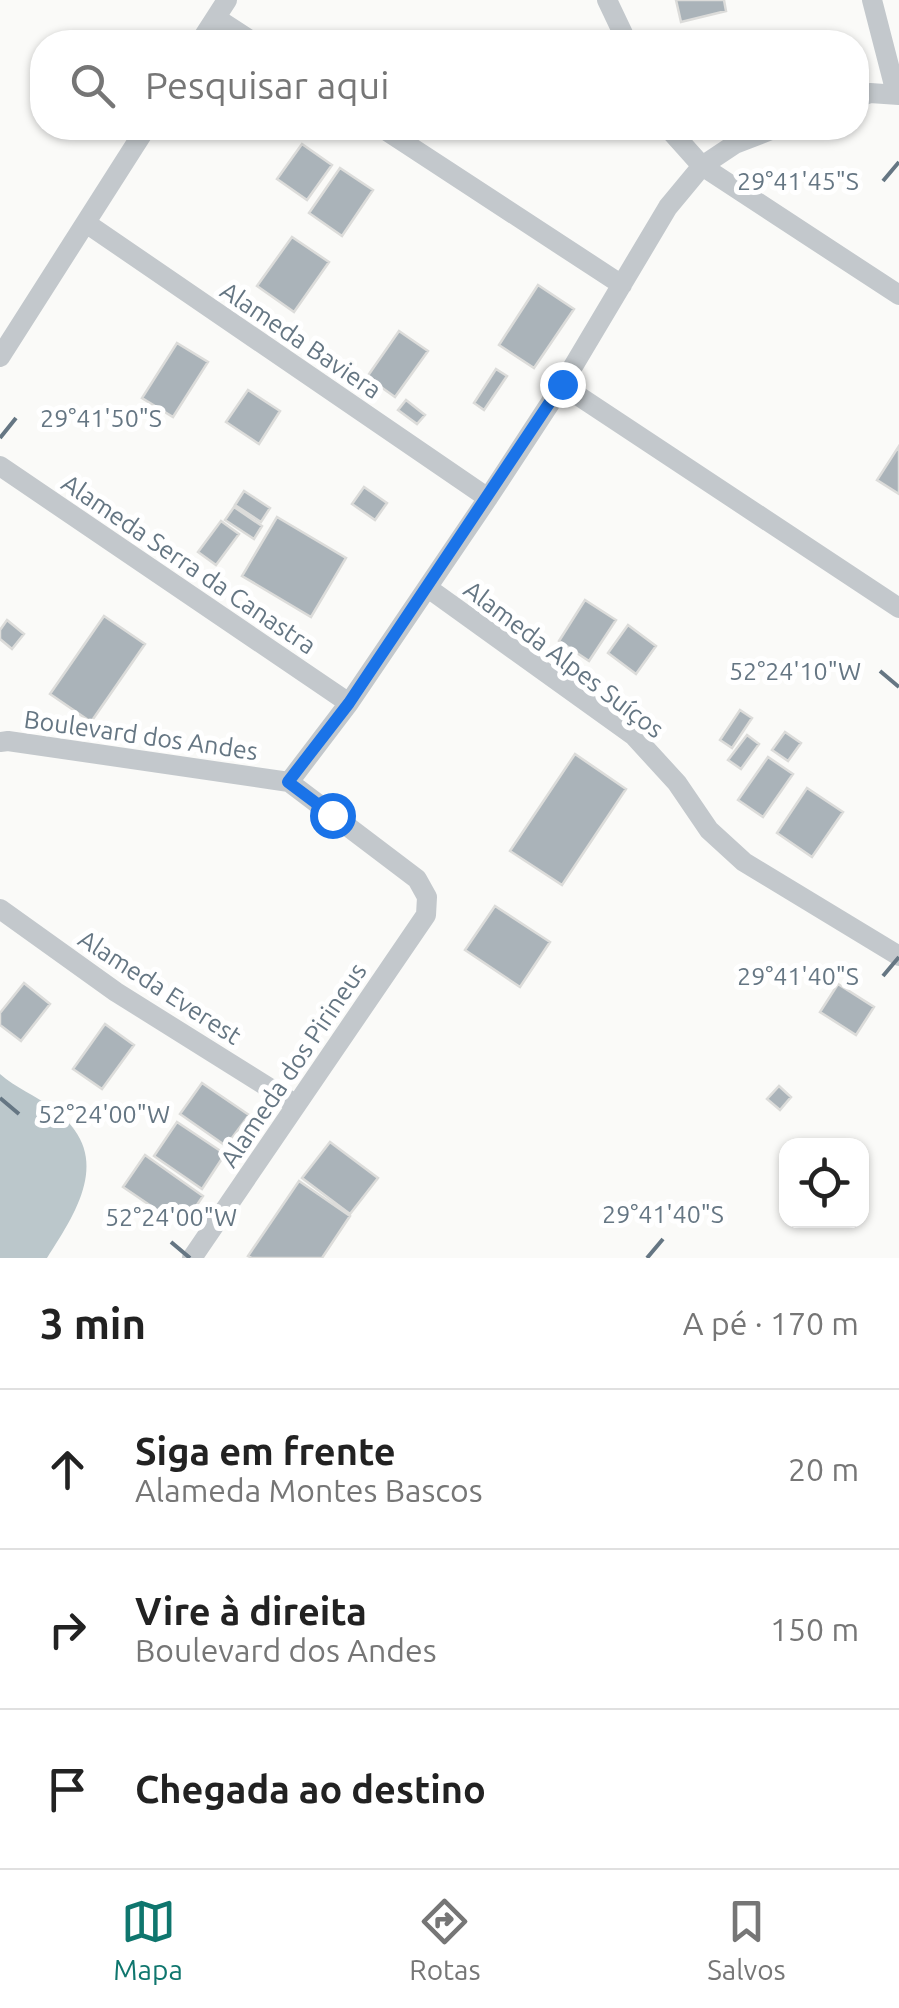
<!DOCTYPE html>
<html lang="pt">
<head>
<meta charset="utf-8">
<style>
	body { margin:0; font-family:Ubuntu,sans-serif; background:#f6f6f6; color:#222 }
	.controls { position:absolute; right:30px; bottom:30px; display:grid; overflow:hidden; border-radius:20px; box-shadow:0 2px 8px #0004 }
	.controls button { width:90px; height:90px; display:grid; place-items:center; padding:0; border:0; border-bottom:2px solid #e0e0e0; background:#fff; color:#222; font:50px sans-serif }
	.stop { position:absolute; width:30px; height:30px; margin:-22px; border:8px solid #1a73e8; border-radius:50%; background:#fff }
	.stop.end { background:#1a73e8; border-color:#fff; box-shadow:0 2px 10px #0008 }
	.list { margin:0; padding:0; list-style:none }
	h2 { display:flex; justify-content:space-between; align-items:center; height:130px; margin:0; padding:0 40px; font-size:42px }
	h2 small { font-size:32px; font-weight:400; color:#767676 }
	.list li { display:grid; grid-template-columns:65px 1fr auto; gap:30px; align-items:center; box-sizing:border-box; height:160px; padding:0 40px; border-top:2px solid #e0e0e0 }
	.list b { display:block; font-size:38px; white-space:nowrap }
	.list p { margin:0; font-size:32px; white-space:nowrap; color:#767676 }
	.list em { font-size:32px; font-style:normal; color:#767676 }
	.icon { flex:none; width:55px; height:55px; fill:none; stroke:currentColor; stroke-width:2; stroke-linecap:round; stroke-linejoin:round }
	.map { position:relative; flex:none; width:899px; height:1258px; overflow:hidden }
	.search { position:absolute; background:#fff; box-shadow:0 2px 8px #0004; left:30px; right:30px; top:30px; height:110px; display:flex; align-items:center; gap:25px; box-sizing:border-box; padding:0 35px; border-radius:40px; color:#767676; font-size:38px }
	.sheet { height:610px; background:#fff }
	nav { display:flex; justify-content:space-around; align-items:center; box-sizing:border-box; height:140px; border-top:2px solid #e0e0e0; background:#fff; font-size:28px; color:#767676 }
	nav a { display:grid; justify-items:center; gap:5px }
	nav .on { color:#0f766e }
	.map>svg:first-child { display:block }
	.water { fill:#bbc7cb }
	.building { fill:#aab3b9; stroke:#dcdcda; stroke-width:2.5 }
	.lines { fill:none; stroke-linecap:round; stroke-linejoin:round }
	.street { stroke:#c3c8cc; stroke-width:20 }
	.route { stroke:#1a73e8; stroke-width:12 }
	.ticks { fill:none; stroke:#657683; stroke-width:4 }
	.labels { text-anchor:middle; dominant-baseline:central; stroke-width:10; stroke-linejoin:round; paint-order:stroke }
	.street-label { font-size:25px; fill:#657683; stroke:#fff }
	.ticks-label { font-size:25px; text-anchor:middle; fill:#657683; stroke:#fff; stroke-width:10; stroke-linejoin:round; paint-order:stroke }
</style>
</head>
<body>
<div class="map">
<svg width="899" height="1258" viewBox="0 0 899 1258">
	<rect width="100%" height="100%" fill="#fafaf8"/>
	<path class="water" d="M0,1074C16,1088 35,1095 52,1108C114,1153 80,1207 47,1258H0Z"/>
	<path class="building" d="M676,0H724L726,11L681,22Z
		M302,144L332,165L307,200L277,179Z
		M340,168L373,190L342,236L309,213Z
		M292,237L329,262L294,312L257,286Z
		M538,285L574,309L534,368L499,345Z
		M399,331L428,351L395,397L367,377Z
		M177,343L208,362L173,417L142,398Z
		M496,369L507,376L484,410L474,403Z
		M248,390L280,411L259,444L226,422Z
		M406,400L425,415L417,424L398,410Z
		M899,446V494L877,480Z
		M364,487L387,503L375,520L352,504Z
		M244,491L270,508L261,522L235,505Z
		M234,507L262,526L254,539L225,520Z
		M277,517L346,558L311,617L242,576Z
		M221,521L239,534L216,565L198,552Z
		M585,600L616,620L589,661L559,641Z
		M104,616L145,644L91,722L50,694Z
		M7,620L24,634L12,649L0,639V630Z
		M628,625L656,646L636,674L608,653Z
		M740,710L752,718L732,748L720,740Z
		M785,732L801,743L788,761L772,750Z
		M747,735L759,744L741,769L728,760Z
		M575,754L626,789L562,885L510,851Z
		M768,757L793,774L763,817L738,800Z
		M807,788L843,812L812,857L777,833Z
		M495,906L550,942L520,987L465,950Z
		M24,983L50,1004L21,1041L0,1025V1013Z
		M838,984L874,1007L856,1035L820,1012Z
		M105,1024L134,1045L102,1089L73,1069Z
		M202,1083L249,1115L226,1146L180,1114Z
		M779,1086L791,1097L780,1110L767,1099Z
		M177,1122L225,1154L202,1189L154,1156Z
		M330,1142L378,1178L350,1214L302,1178Z
		M145,1155L203,1196L182,1227L123,1187Z
		M299,1181L350,1216L322,1258H252L248,1256Z"/>
	<g class="lines">
		<path class="street" d="M607,0L627,42
			M872,0L896,93
			M216,18L253,42
			M200,42L227,0
			M856,98L870,93L899,95
			M382,128L622,285
			M668,128L702,166L899,295
			M86,223L488,498
			M0,357L146,128
			M562,385L899,608
			M0,466L349,703
			M428,588L634,736L677,783L709,830L744,862L899,956
			M0,742L8,741L289,782L349,703L488,498L562,385L668,207L702,166L735,144L776,128
			M0,909L116,992L295,1104
			M192,1258L426,915L427,897L417,879L289,782"/>
	</g>
	<g class="lines">
		<path class="route" d="M332,815L288,782L349,703L562,384"/>
	</g>
	<path class="ticks" d="M883,181L899,162M0,438L16,418M880,671L899,687M883,976L899,957M0,1098L19,1114M171,1242L190,1258M647,1258L663,1239"/>
	<g class="labels">
		<g class="street-label">
			<text transform="translate(301 340) rotate(34)">Alameda Baviera</text>
			<text transform="translate(189 564) rotate(34)">Alameda Serra da Canastra</text>
			<text transform="translate(564 659) rotate(37)">Alameda Alpes Suíços</text>
			<text transform="translate(141 735) rotate(8)">Boulevard dos Andes</text>
			<text transform="translate(160 987) rotate(33)">Alameda Everest</text>
			<text transform="translate(293 1065) rotate(-56)">Alameda dos Pirineus</text>
		</g>
	</g>
	<g class="ticks-label">
		<text x="798" y="190">29°41'45"S</text>
		<text x="101" y="427">29°41'50"S</text>
		<text x="795" y="680">52°24'10"W</text>
		<text x="798" y="985">29°41'40"S</text>
		<text x="104" y="1123">52°24'00"W</text>
		<text x="663" y="1223">29°41'40"S</text>
		<text x="171" y="1226">52°24'00"W</text>
	</g>
</svg>
<div class="controls">
<button><svg class="icon" aria-label="locate" viewBox="0 0 24 24"><circle cx="12" cy="12" r="6"/><path d="M12 2v4M12 18v4M2 12h4M18 12h4"/></svg></button>
</div>
<div class="stop" style="left:332px;top:815px"></div>
<div class="stop end" style="left:562px;top:384px"></div>
<div class="search"><svg class="icon" aria-label="search" viewBox="0 0 24 24"><circle cx="10" cy="10" r="6"/><path d="M15 15l6 6"/></svg>Pesquisar aqui</div>
</div>
<section class="sheet">
<h2>3 min<small>A pé · 170 m</small></h2>
<ul class="list">
<li><svg class="icon" aria-label="ahead" viewBox="0 0 24 24"><path d="M12 20V5M6 11l6-6 6 6"/></svg><div><b>Siga em frente</b><p>Alameda Montes Bascos</p></div><em>20 m</em></li>
<li><svg class="icon" aria-label="right" viewBox="0 0 24 24"><path d="M7 20v-9h11M14 6l5 5-5 5"/></svg><div><b>Vire à direita</b><p>Boulevard dos Andes</p></div><em>150 m</em></li>
<li><svg class="icon" aria-label="arrive" viewBox="0 0 24 24"><path d="M6 21V4h12l-3 4 3 4H6"/></svg><div><b>Chegada ao destino</b></div></li>
</ul>
</section>
<nav>
<a class="on"><svg class="icon" aria-label="map" viewBox="0 0 24 24"><path d="M3 6l6-2 6 2 6-2v14l-6 2-6-2-6 2zM9 4v14M15 6v14"/></svg>Mapa</a>
<a><svg class="icon" aria-label="directions" viewBox="0 0 24 24"><path d="M12 3l9 9-9 9-9-9zM9 14v-3h6M13 9l2 2-2 2"/></svg>Rotas</a>
<a><svg class="icon" aria-label="saved" viewBox="0 0 24 24"><path d="M7 4h10v16l-5-4-5 4z"/></svg>Salvos</a>
</nav>
</body>
</html>
